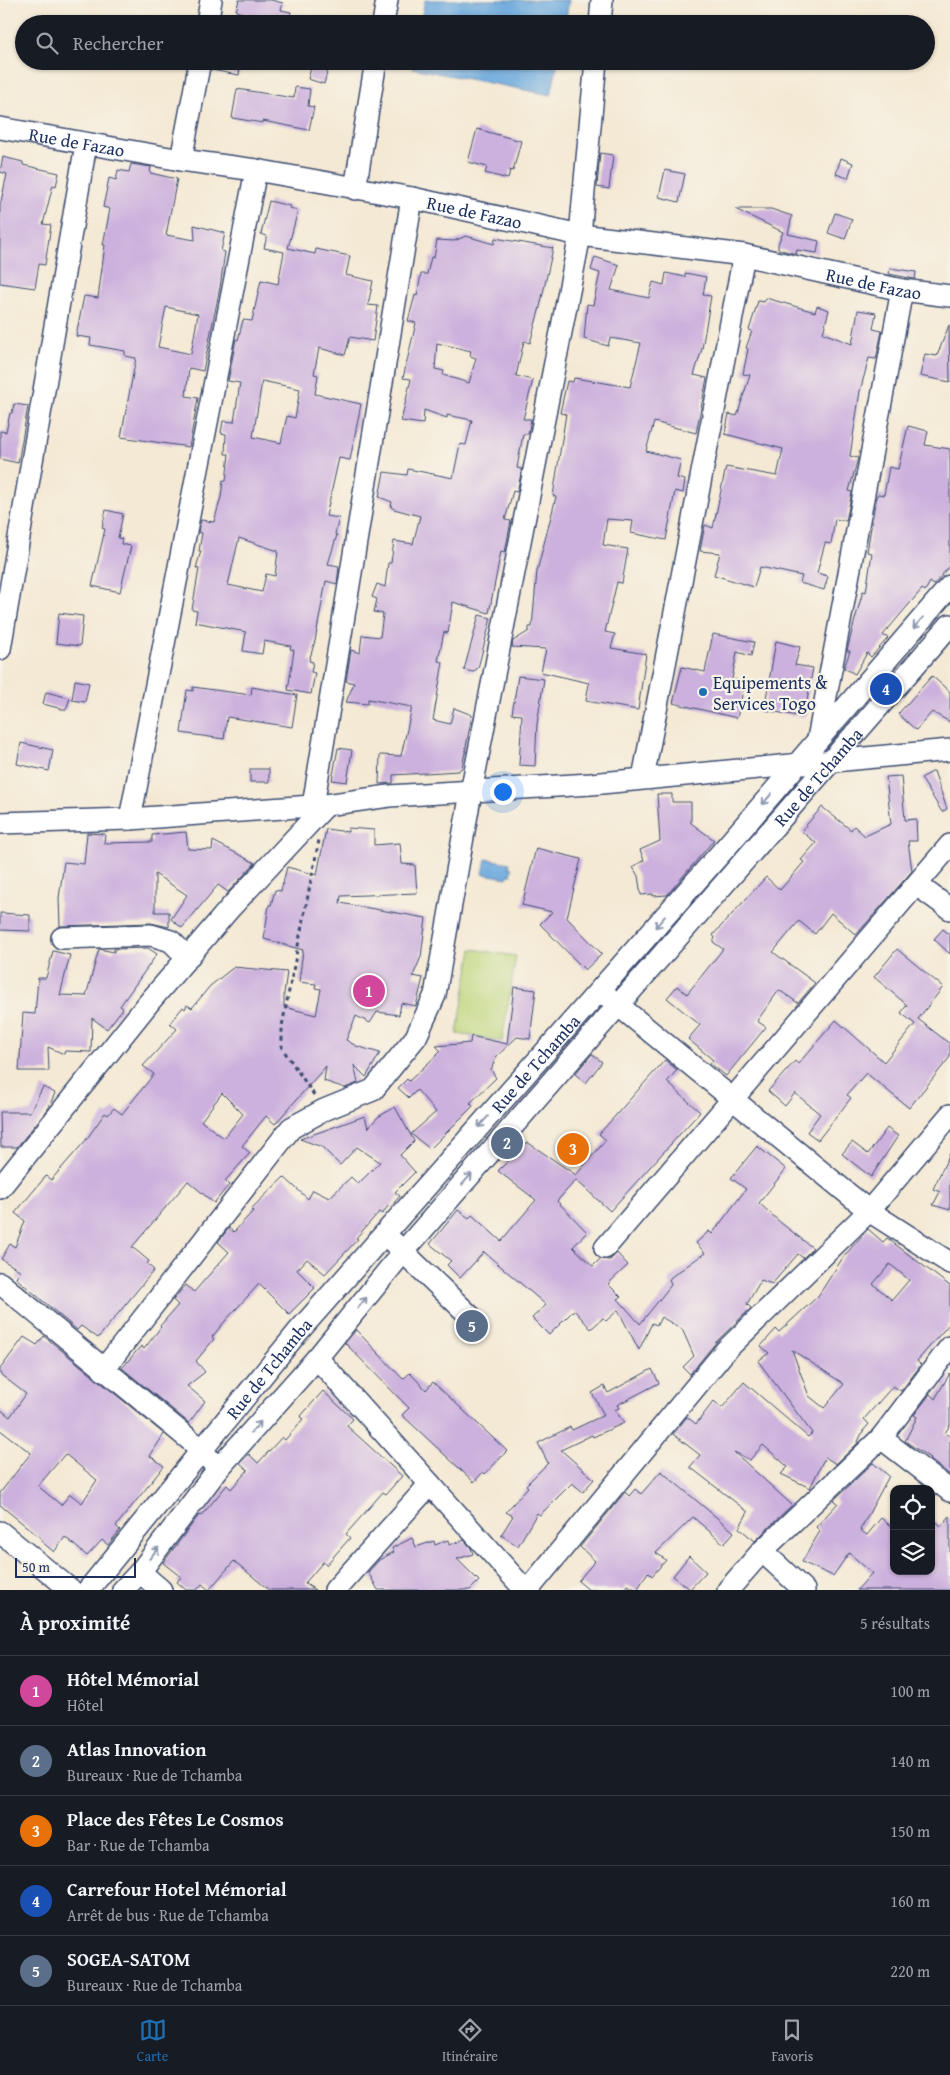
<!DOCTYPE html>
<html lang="fr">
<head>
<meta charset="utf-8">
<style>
	body { margin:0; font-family:"Gentium Book Plus",serif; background:#20242c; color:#f1f3f6 }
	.controls { position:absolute; right:15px; bottom:15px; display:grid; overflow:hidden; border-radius:10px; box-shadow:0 1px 4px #0004 }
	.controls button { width:45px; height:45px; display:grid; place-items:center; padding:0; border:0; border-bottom:1px solid #363941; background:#171b24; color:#f1f3f6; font:25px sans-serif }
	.scale { position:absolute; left:15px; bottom:12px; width:121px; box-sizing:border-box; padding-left:5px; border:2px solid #1b2f5e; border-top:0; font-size:14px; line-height:18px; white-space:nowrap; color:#1b2f5e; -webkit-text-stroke:4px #f7f3e8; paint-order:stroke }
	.you { position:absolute; left:502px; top:791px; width:18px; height:18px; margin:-12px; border:4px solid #fff; border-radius:50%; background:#1a73e8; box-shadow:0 0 0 8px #1a73e833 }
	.badge { display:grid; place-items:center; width:32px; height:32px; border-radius:50%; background:#1f6fb2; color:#fff; font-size:16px; font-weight:700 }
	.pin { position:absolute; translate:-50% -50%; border:2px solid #fff; box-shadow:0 1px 5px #0006 }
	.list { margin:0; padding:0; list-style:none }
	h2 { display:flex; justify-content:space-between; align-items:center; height:65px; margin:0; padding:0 20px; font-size:21px }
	h2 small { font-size:16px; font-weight:400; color:#9ea1a6 }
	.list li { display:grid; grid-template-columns:32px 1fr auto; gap:15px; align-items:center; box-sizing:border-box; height:70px; padding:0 20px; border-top:1px solid #363941 }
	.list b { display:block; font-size:19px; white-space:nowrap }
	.list p { margin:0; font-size:16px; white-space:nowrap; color:#9ea1a6 }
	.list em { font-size:16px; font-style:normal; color:#9ea1a6 }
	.icon { flex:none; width:28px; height:28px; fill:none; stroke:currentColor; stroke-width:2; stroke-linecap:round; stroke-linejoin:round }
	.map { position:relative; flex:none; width:950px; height:1590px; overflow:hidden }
	.search { position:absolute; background:#171b24; box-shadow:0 1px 4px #0004; left:15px; right:15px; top:15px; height:55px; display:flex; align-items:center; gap:12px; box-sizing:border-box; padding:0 18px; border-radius:28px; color:#9ea1a6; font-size:19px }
	.sheet { height:415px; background:#171b24 }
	nav { display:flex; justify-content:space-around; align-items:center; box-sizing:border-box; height:70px; border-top:1px solid #363941; background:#171b24; font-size:14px; color:#9ea1a6 }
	nav a { display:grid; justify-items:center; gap:2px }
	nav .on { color:#1f6fb2 }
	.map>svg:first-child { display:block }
	.green { fill:#bdd579; stroke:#6c826c }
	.water { fill:#6ba8dd; stroke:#436c9e }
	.building { fill:#ccb0dd; fill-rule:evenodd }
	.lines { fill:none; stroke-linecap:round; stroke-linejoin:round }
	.minor-casing { stroke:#3c4b70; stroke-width:24 }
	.path { stroke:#3c4b70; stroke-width:3; stroke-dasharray:4 4; stroke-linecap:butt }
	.minor { stroke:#fff; stroke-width:21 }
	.oneway { stroke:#8d97ae }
	.poi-dot { fill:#1f6fb2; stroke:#f7f3e8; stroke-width:2 }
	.labels { text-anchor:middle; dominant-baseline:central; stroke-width:4.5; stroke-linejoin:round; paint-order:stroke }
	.street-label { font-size:18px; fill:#1b2f5e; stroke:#f7f3e8 }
	.poi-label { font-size:18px; fill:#1b2f5e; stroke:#f7f3e8; text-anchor:start }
</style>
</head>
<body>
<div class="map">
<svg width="950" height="1590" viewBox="0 0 950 1590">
	<rect width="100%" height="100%" fill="#f7f3e8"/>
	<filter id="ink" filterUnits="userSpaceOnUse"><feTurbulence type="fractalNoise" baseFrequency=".02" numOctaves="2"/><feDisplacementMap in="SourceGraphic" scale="10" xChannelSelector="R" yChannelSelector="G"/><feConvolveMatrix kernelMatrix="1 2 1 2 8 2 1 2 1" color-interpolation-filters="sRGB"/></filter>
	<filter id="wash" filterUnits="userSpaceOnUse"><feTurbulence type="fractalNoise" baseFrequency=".0096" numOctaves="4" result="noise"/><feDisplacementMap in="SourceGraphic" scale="20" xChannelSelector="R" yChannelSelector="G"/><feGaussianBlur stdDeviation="1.12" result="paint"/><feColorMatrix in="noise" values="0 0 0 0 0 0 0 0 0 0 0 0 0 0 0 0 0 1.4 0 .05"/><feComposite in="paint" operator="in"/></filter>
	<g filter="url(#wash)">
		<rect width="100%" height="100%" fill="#f4e9d4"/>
		<path class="green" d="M472,949L516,956L502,1041L457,1034Z"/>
		<path class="water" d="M425,0H569L565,24H420Z
			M413,61H558L551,95L412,68Z
			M486,859L510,863L509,867L512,868L511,875H508L507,878L483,874Z"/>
		<g id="blocks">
			<path class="building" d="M239,0H271L283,3L281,10L291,12L288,24H269L256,21L257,17L236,11Z
				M212,61H241L239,75L211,70Z
				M313,61H330L324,84L308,79Z
				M295,87L310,89L308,106L314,107L309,130L263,121V123L232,118L237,89L294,98Z
				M477,129L521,141L513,171L510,170L508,179L485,173L487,167L468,162Z
				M600,153L613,155L609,189L597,187Z
				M3,157L23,162V165L59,173L56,186L53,185L43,224L51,225L45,265L39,264L35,288L0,283V206L7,174L0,172Z
				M841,158L853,163L848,178L836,174Z
				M131,164L151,167L150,173L177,179L166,235L195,240L194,225L225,233L221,251L225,252L220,287L203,371L189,368L186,396L198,398L189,447L121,437L136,358L125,356V351L90,345L91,338L76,336L84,296L98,298L105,245H103L110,209L103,207L109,178L116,180L118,170L129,172ZM166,307L198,314L191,354L158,347Z
				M665,170L685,174L679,202L659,197Z
				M269,201L290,206L289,208L298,210L288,248L315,254L316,249L350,256L346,275L373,281L368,305L378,306L373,341L350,337L345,355L319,348L314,374L318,375L315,394L361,404L350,460L339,458L326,516L339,518L335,534L337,535L328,564L339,566L337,584L326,581L315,641L309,661L313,662L311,672L315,673L311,694L288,690L294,650L290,649L291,646L264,641L262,654L243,651L246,632L195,622L197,611L192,610L199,569L196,568L201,551H199L202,533L198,532L201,520L214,522L221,497L223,480L226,481L229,454H225L226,434L221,433L223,421L234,422L240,383L228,381L236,339L238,340L243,320L252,321L261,280L278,284L284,252L264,248L267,236L261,234ZM262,381L300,389L295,418L287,416L281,443L253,437ZM239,538L278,551L275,576L266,574L262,592L228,585Z
				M735,209H771L792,216L788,234L819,241L817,253L797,250L796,254L778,249V244L783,232Z
				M835,213L852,219L845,239L828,233Z
				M466,236L494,244L495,238L553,248L540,307L530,343L524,341L516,376L533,380L523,419H531L528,434H523L517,468L522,469L517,492L513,491L505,520L511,521L505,552L501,551L489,613L453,602L448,633L444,632L438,661L443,662L433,720L450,724L454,708L472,715L462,768L458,771L393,775V783L379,784L380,755L401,756L412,707L368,699V704L346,702L354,683L346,681L351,650L360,653L362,635L380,637L383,614L374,612L377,599L372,597L377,584L385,587L388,563H391L394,541L413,544L420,516L394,509L391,507L392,502L379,497L384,472L407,475L408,469L453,478L460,444L466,445L472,420L447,415V418L424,410L423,424L401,421L411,379L403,378L416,323L408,321L415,295L417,296L421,274H427L431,257L434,258L437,240L454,241ZM437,343L471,351L470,356L476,358L469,383L443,375L444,371L435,369Z
				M595,257L619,265L611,290L649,298L653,282L664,285L666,273L685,277V273L706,277L703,295L711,296L702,349L694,375L707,378L696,433L654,422L646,451L681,460L677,478L685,480L683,493L675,491L666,540L631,533L633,521L607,519L603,545L628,549L622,583L617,582L605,632L615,634L611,648L646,654L638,710L586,701L589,683L541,672L546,649L512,647L513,641L529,631V627H532L537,571L556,497L553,496L566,414L560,413L567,381L573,382L574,378L630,387L641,343L610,338L608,346L584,339L587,304L593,305L600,273L591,270Z
				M890,268L916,272L915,279L889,274Z
				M766,298L815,312L817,306L829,310L823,333L852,344L858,310L876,313L873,329L882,331L876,359L869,358L860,391L850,456L858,458L849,491L852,492L846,521L835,519L831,544L825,543L817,573L828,576L824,590L800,583L802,576L760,567L754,587L714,575L720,553L700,551L705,525L713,528L726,467L777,476L783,449L725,434L729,414L737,416L750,375L743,374L748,349L746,348L752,331L749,330L751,324L758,301L764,302Z
				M949,325L950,382L920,376L925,354L937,356Z
				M14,404L28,406L18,463L0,459V431L6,432L10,413H12Z
				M908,426L928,431L925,445L950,449V565L934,585L930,582L925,591L922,589L883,635L888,638L871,657L867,653L855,674L844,668L850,651H847L854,623L863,591L866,592L872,553L867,552L876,497L878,494L884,495L889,467L898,469Z
				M106,510L123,514L118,538L122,539L121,544L131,546L120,592L92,586L105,529L102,528Z
				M59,613L83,616L80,646L56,643Z
				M479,615L491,618L478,668L473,672L464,670Z
				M713,634L754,642L751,656L737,652L732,679L745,682L737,718L673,703L682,667L705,672Z
				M776,641L800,647L795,665L813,668L804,717L764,710Z
				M518,676L544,679L537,724L535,766L519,765L522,715L512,714Z
				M932,676L950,692V722L932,712L916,730L898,714Z
				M75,680L89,683L85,702L72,700Z
				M193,687L251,695L252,687L297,695L292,727L227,717L224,739L181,733L187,690L193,691Z
				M46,692L70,698L66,710L43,704Z
				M21,743L53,750L49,771L17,764Z
				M338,748L352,750L347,782L332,780Z
				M250,769H269V782H250Z
				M934,771L947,809L942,812L921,778Z
				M901,776L905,820L916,819L917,841H908L912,871L856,935L831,913L815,934L799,921L773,952L815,983L798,1003L779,990L757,1021L766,1027L726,1076L710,1063L713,1060L688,1039L700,1025L667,998L677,986L687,994L723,949L713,942L715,938L713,935L766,877L780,890L804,862L801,860L816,843L801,831L822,807L851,830L854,826L865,836L891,824L886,777Z
				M657,794H672V802H691V823L714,840L667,895L653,896V894L641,895L638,876L633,867L644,860L640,850L660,841Z
				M348,828L374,830V845L400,843L402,864L415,865L417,893L341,896L340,903L426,918L421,957L413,976L423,978L416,1006L401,1003L399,1015L377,1012L370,1023L356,1016L346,1040L356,1046L380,1053L366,1077L354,1065L358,1083L345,1088L324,1081L326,1066L275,1124L266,1116L242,1146L250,1153L225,1181L229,1185L214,1203L188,1181L132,1247L149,1261L147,1264L154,1270L98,1338L81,1326L77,1330L16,1278L21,1271L1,1259L10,1244L15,1247L25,1221L15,1213L46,1176L51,1180L86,1140L105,1113L108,1115L114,1108L122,1114L154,1074L143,1066L177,1029L170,1023L183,1007L185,1009L187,1005L192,1008L210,986L234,967L287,972L284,993V1007L316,1015L321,989L315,988L316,984L299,982L303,950L264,939L269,905H271L275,890L281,891L287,867L317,875L326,829L348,832ZM222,1093L243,1114L224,1138L201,1121Z
				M186,832L188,849L212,850L213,841L255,863L228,892L218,885L182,928L171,919L187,895L155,874V912H169V927L151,923L60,926L59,898L64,862L84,864L87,833L105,834L104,843L152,842V835Z
				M536,848L581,859L567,918L602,954L585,970L540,924L552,912L522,905Z
				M0,913L30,915V931L0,930Z
				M943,929L950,935V954L934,939Z
				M148,948L157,954L120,1006L123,1008L107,1029L92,1018L91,1052L65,1051L64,1054L48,1047L49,1071H19L23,1013L35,1014L38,978H46L53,951L70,955L60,995L86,996L99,949L114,952V949Z
				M897,949L943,987L918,1019L950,1044V1057L909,1108L866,1073L847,1095L851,1098L818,1140L807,1132L820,1114L795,1093L785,1106L768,1091L795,1061L798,1064L836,1020L884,1062L915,1024L901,1013L907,1005L874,977Z
				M514,987L536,990L530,1039L517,1037L496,1057L491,1070L496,1078L470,1103L473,1106L430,1149L411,1134L436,1112L417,1090L409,1098L398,1088L407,1079L409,1081L441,1051L436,1046L470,1043L471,1036L507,1044Z
				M592,1054L602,1062L586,1083L575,1074Z
				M665,1060L677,1070L667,1082L700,1112L610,1211L576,1180L557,1201L587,1232L573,1247L593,1266L600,1259L610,1260L617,1253L628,1265L608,1284L621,1297L618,1299L640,1324L671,1285L669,1280L671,1277L705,1253L696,1243L709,1231L712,1234L746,1189L731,1178L757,1146L786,1169L759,1203L781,1223L813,1248L803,1258L798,1254L772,1284L761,1280L747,1304L751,1308L717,1341L690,1374L683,1367L694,1356L682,1329L661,1317L657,1325L652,1323L639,1350L618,1310L606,1321L603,1318L591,1329L574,1310L549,1335L532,1318L546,1305L484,1252L460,1278L447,1265L451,1261L430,1244L458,1210L469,1218L472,1215L501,1241L536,1200L498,1171L527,1142L576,1175L606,1140L599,1134Z
				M43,1087L55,1093L48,1109L17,1147H1L0,1112H30Z
				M395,1107L414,1141L400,1155L415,1172L395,1192L400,1196L390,1207L388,1206L382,1214L379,1212L356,1238L358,1239L325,1274L307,1259L297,1270L315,1288L289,1314L259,1284L226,1320L212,1337L214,1339L196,1361L205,1372L187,1386L205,1401L189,1423L122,1368L141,1346L144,1349L161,1327L160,1326L178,1305L173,1300L186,1285L194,1292L229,1252L218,1242L229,1228L234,1232L253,1211L251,1209L284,1177L308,1199L313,1190L329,1198L351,1177L358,1184L380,1162L357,1147L340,1165L322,1147L300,1139L365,1116L368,1128L378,1117Z
				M887,1128L898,1136L871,1177L842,1154L852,1142L868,1154Z
				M950,1153V1210L933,1205L940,1192L933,1189Z
				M868,1229L883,1242L887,1238L950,1286V1323L917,1361L921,1365L901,1391L893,1386L864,1419L869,1424L863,1431L857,1444L836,1464L825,1457L810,1488L781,1474L788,1467L763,1445L750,1460L734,1452L792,1505L755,1541L739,1528L748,1512L690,1467L700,1455L673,1434L687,1417L696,1424L714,1401L722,1408L744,1382L808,1437L812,1433L758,1361L769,1353L761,1346L776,1329L779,1332L818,1296L844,1256ZM890,1264L909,1280L892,1300L873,1284ZM792,1350L844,1384L824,1408L809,1396Z
				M356,1330L403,1379L410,1373L426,1390L433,1382L507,1451L485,1474L483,1472L474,1482L402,1415L409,1408L345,1343Z
				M44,1336L164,1434L150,1456L164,1466L116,1526L120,1530L108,1545L102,1540L87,1556L65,1537L54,1552L41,1541L42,1539L0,1505V1493L31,1453L0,1430V1409L10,1417L26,1394L0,1374V1369L24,1337L37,1345ZM65,1454L97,1480L82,1503L70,1494L61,1505L38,1486Z
				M652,1369L659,1383L617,1405L619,1408L615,1410L624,1423L593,1437L592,1435L561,1450L594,1479L583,1492L572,1483L540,1515L537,1513L518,1546L501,1535L513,1516L506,1512L528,1487L526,1485L548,1463L538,1443L570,1427L572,1430L604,1415L592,1393L604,1386L608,1393Z
				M950,1373V1425L945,1433L950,1437V1475L929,1459L930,1458L905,1441L917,1417L914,1415L930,1394L935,1399Z
				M323,1391L353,1419L347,1426L402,1476L386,1494L383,1492L346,1534L350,1538L326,1565L323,1562L305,1583L315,1590H269L234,1561L209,1590L202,1584L197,1590H186L177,1582L181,1577L163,1563L199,1515L201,1516L227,1485L231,1489L248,1470L240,1463L249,1454L258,1463L282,1437L285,1440L303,1419L300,1417Z
				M873,1463L889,1476L860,1530L867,1535L881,1518L894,1529V1571H931V1517L941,1526L950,1516V1590H857L872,1573L849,1553L833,1576L802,1562L820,1531L816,1527L838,1503L834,1500Z
				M661,1471L734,1532L724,1544L693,1517L656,1553L666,1560L652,1576L648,1572L637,1590L627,1585L623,1590H589L578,1581L595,1561L580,1547L625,1492L629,1496L635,1489L641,1494Z
				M412,1538L416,1547L434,1541L435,1545L448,1540L449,1545L464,1540L471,1548L473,1554L457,1559L479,1581L470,1590H378L368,1572L379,1560L394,1552L392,1548Z
				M689,1556L706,1572L690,1589L673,1576Z"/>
		</g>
	</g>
	<g filter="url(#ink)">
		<use href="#blocks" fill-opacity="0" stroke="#3c4b70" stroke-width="1"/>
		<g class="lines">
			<defs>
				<g id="minor">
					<path d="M207,24L211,0"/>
					<path d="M383,24L387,0"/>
					<path d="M600,24L602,0"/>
					<path id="s1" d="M0,128L181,160L256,170L412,198L580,235L744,255L902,290L950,296"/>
					<path d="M181,160L200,61"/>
					<path d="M355,189L376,61"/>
					<path d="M0,649L86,144"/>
					<path d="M818,739L902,290"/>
					<path d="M643,778L744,255"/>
					<path d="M313,806L412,198"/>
					<path d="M130,819L256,170"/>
					<path d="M0,823L130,819L326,805L389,796L591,784L950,750"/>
					<path d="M917,885L950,909"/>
					<path d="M62,938L151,935L171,941L188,958"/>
					<path d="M607,996L869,1211L950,1263"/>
					<path d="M0,1188L151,1000L231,907L326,805"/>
					<path d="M393,1242L470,1316"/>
					<path d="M605,1248L950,845"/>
					<path d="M0,1283L202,1450L210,1460"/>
					<path d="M317,1358L525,1590"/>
					<path d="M103,1370L291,1128L324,1110L373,1090L416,1037L435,995L471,792L580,235L596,61"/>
					<path d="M881,1438L950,1491"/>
					<path d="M0,1532L71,1590"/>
					<path d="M762,1551L804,1590"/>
					<path d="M140,1572L161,1590"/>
					<path id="s2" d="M88,1590L297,1333L727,846L950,586"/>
					<path id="s3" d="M123,1590L140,1572L218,1469L317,1358L403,1252L950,625"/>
					<path d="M335,1590L430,1484"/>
					<path d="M528,1590L726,1350L869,1211L950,1115"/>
					<path d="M728,1590L762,1551L881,1438L950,1347"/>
				</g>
			</defs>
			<use href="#minor" class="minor-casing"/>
			<path class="path" d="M314,1095L282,1048V1026L319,840"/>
			<use href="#minor" class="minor"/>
		</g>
		<defs><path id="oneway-shaft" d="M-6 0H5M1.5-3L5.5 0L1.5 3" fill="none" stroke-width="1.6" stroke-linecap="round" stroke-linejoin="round" transform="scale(1.25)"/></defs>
		<g class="oneway">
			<use href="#oneway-shaft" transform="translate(918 623) rotate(131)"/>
			<use href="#oneway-shaft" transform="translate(767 799) rotate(130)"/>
			<use href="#oneway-shaft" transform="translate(660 922) rotate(131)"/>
			<use href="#oneway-shaft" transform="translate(483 1122) rotate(132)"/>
			<use href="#oneway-shaft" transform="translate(467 1179) rotate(-49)"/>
			<use href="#oneway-shaft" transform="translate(362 1303) rotate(-51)"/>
			<use href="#oneway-shaft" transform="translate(256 1427) rotate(-49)"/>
			<use href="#oneway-shaft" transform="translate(154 1553) rotate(-52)"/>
		</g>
	</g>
	<circle class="poi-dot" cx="703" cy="692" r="5"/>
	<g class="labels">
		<g class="street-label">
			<text stroke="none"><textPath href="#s1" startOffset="78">Rue de Fazao</textPath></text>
			<text stroke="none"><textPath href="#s1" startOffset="482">Rue de Fazao</textPath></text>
			<text stroke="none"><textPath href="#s1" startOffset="888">Rue de Fazao</textPath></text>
			<text stroke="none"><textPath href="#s3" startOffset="1070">Rue de Tchamba</textPath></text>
			<text stroke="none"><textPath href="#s2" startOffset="691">Rue de Tchamba</textPath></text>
			<text stroke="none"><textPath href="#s2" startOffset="286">Rue de Tchamba</textPath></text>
		</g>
		<g class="poi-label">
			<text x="713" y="682">Equipements &amp;<tspan x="713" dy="21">Services Togo</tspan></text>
		</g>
	</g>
</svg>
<div class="controls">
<button><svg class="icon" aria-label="locate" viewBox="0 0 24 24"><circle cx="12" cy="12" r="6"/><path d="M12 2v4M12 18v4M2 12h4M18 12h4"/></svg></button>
<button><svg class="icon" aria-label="layers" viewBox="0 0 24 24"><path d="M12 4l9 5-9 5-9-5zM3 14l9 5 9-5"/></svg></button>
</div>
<div class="scale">50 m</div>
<div class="you"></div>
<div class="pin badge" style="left:369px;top:991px;background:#d1479c">1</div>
<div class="pin badge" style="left:507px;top:1143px;background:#5c6f8a">2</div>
<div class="pin badge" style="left:573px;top:1149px;background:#e8710a">3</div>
<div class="pin badge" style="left:886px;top:689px;background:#1a4fb4">4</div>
<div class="pin badge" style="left:472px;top:1326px;background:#5c6f8a">5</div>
<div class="search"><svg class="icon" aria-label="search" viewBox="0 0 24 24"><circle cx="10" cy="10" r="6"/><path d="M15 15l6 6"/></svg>Rechercher</div>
</div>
<section class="sheet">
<h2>À proximité<small>5 résultats</small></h2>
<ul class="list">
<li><span class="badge" style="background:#d1479c">1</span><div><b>Hôtel Mémorial</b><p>Hôtel</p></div><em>100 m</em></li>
<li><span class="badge" style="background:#5c6f8a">2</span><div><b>Atlas Innovation</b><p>Bureaux · Rue de Tchamba</p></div><em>140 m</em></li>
<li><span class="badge" style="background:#e8710a">3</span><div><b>Place des Fêtes Le Cosmos</b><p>Bar · Rue de Tchamba</p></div><em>150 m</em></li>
<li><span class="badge" style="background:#1a4fb4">4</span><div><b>Carrefour Hotel Mémorial</b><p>Arrêt de bus · Rue de Tchamba</p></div><em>160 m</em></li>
<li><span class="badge" style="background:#5c6f8a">5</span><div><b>SOGEA-SATOM</b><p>Bureaux · Rue de Tchamba</p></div><em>220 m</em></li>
</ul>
</section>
<nav>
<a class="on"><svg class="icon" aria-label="map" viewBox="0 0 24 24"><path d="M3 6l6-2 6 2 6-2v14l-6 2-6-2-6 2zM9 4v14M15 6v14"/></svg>Carte</a>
<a><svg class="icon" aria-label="directions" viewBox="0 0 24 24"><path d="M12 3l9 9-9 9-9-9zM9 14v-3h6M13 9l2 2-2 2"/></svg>Itinéraire</a>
<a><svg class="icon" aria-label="saved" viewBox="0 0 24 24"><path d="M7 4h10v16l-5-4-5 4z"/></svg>Favoris</a>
</nav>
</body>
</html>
